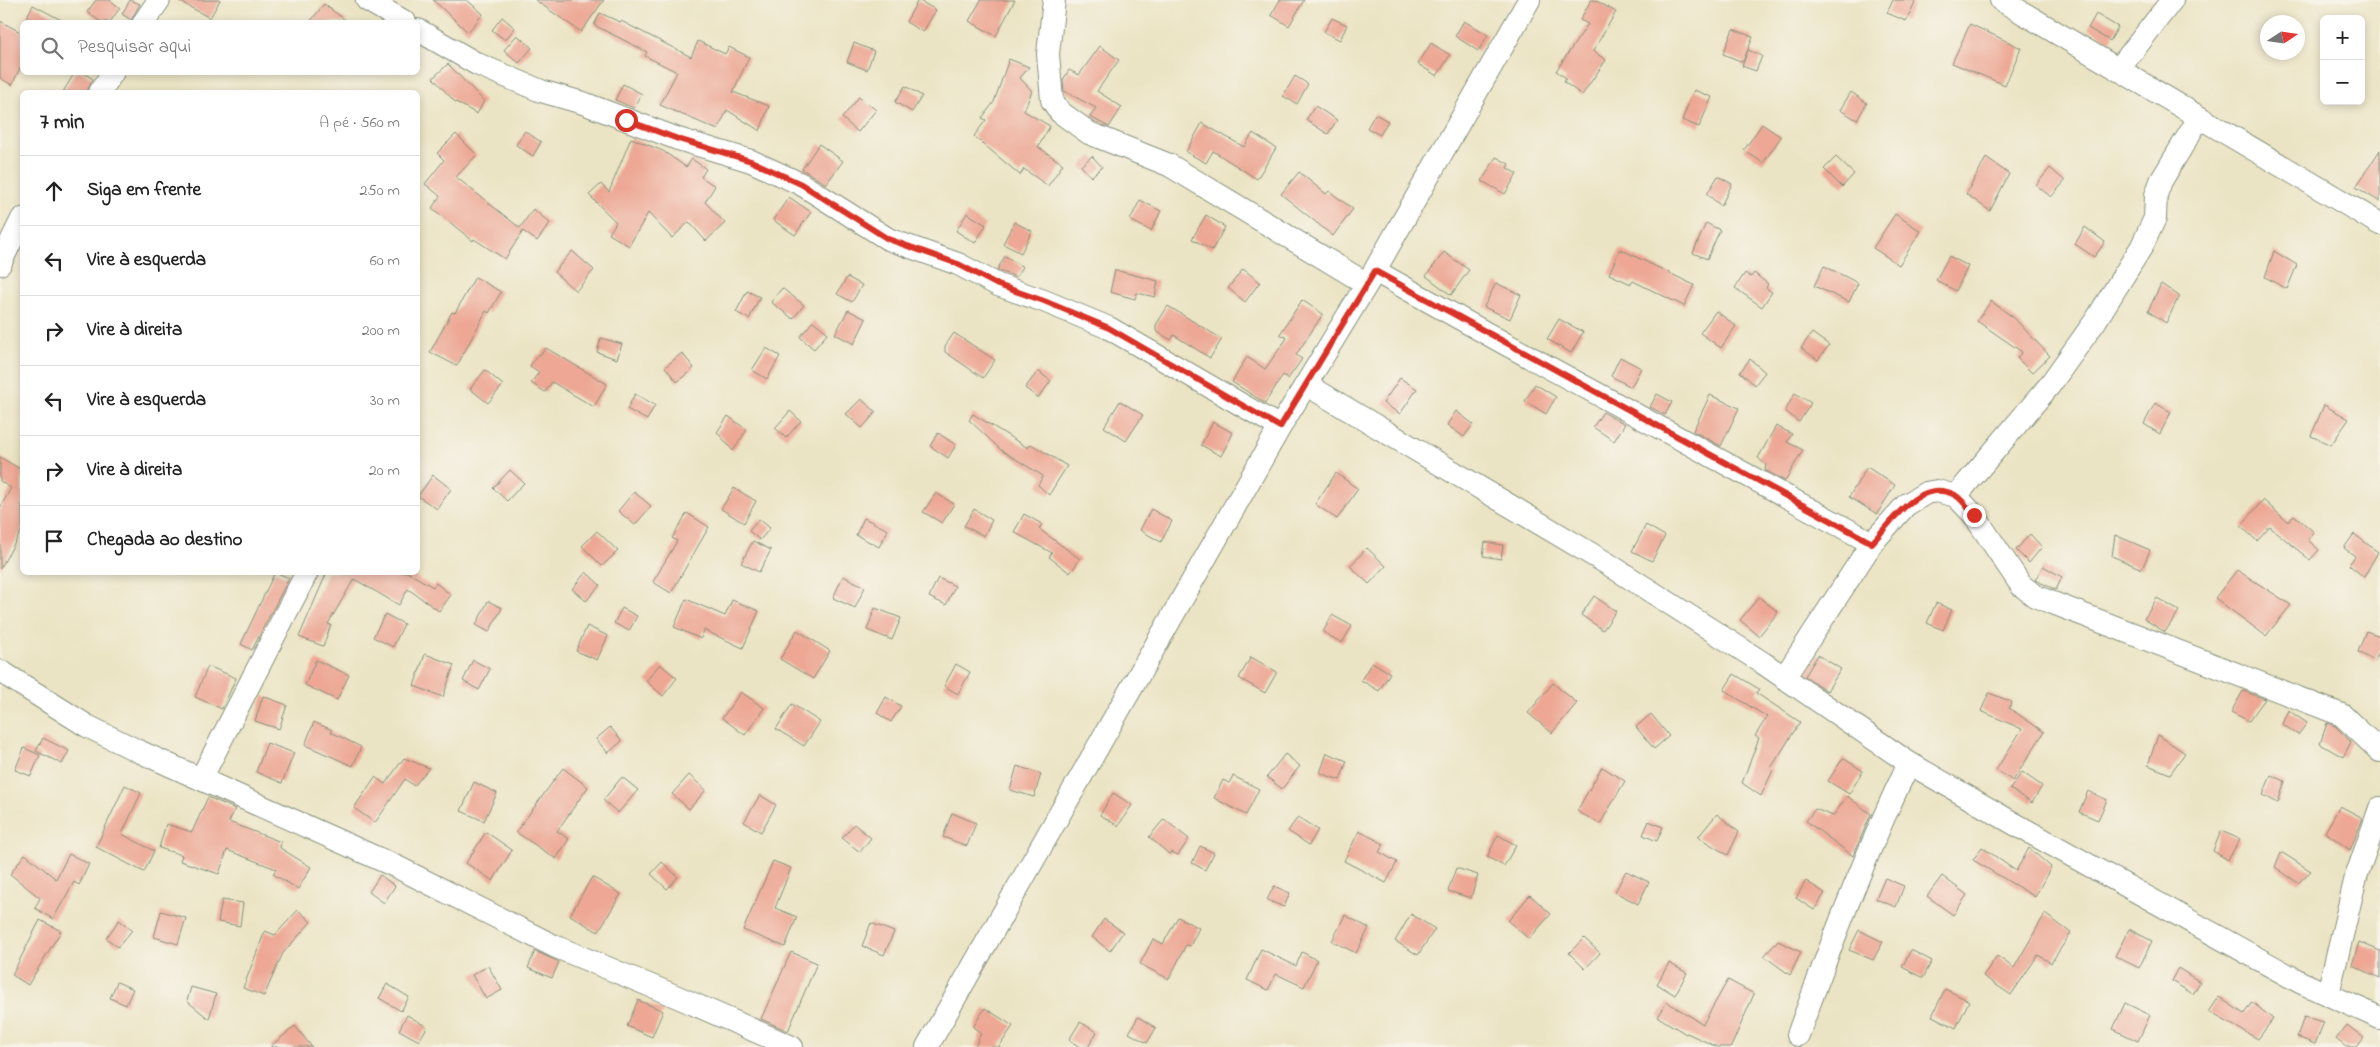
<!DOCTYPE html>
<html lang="pt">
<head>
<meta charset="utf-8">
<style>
	body { margin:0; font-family:"Indie Flower",sans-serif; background:#f6f6f6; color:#222 }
	.controls { position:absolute; right:15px; top:15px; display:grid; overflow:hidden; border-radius:8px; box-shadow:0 2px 8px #0003 }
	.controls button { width:45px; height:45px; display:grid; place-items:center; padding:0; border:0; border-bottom:1px solid #e0e0e0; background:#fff; color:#222; font:25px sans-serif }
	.compass { position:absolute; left:2260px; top:15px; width:45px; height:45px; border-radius:50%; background:#fff; box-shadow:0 2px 8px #0003; rotate:78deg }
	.stop { position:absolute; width:15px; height:15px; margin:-11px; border:4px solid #d93025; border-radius:50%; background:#fff }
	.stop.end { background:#d93025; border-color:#fff; box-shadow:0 1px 5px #0008 }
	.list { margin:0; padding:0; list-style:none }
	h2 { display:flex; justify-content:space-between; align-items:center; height:65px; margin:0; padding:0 20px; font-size:21px }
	h2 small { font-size:16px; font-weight:400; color:#767676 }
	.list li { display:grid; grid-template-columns:32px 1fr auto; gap:15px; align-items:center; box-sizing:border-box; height:70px; padding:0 20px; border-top:1px solid #e0e0e0 }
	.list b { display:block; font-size:19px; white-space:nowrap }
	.list em { font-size:16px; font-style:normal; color:#767676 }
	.icon { flex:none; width:28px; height:28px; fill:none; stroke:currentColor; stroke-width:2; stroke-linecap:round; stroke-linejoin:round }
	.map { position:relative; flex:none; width:2380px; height:1047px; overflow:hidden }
	.search { position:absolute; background:#fff; box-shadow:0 2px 8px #0003; left:20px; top:20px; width:400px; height:55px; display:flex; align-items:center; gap:12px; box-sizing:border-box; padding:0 18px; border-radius:8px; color:#767676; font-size:19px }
	.panel { position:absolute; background:#fff; box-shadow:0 2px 8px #0003; left:20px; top:90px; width:400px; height:485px; border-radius:8px }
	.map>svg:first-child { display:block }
	.building { fill:#eda794 }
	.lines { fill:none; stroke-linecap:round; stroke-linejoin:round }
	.minor-casing { stroke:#85907c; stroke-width:24 }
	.minor { stroke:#fff; stroke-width:22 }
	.route { stroke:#d93025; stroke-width:6 }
</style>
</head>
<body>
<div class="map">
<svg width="2380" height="1047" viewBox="0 0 2380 1047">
	<rect width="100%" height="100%" fill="#f7f3e8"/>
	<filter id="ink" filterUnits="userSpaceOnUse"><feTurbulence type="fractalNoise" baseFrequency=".02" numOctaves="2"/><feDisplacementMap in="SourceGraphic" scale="10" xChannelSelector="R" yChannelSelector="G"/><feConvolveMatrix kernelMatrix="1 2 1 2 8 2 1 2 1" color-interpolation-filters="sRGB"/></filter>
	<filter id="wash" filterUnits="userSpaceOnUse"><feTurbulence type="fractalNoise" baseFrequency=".0096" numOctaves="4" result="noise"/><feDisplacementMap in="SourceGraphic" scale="20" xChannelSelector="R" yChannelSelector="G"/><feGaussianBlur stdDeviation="1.12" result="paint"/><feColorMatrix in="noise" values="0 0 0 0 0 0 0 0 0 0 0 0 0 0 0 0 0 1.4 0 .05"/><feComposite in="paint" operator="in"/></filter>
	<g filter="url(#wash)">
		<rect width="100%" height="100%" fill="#ebe4c4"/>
		<g id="blocks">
			<path class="building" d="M96,0H110L120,8L110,22H101L87,12Z
				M130,0L140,4L131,20L122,14Z
				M177,0H220L210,18Z
				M433,0H467L483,14L468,32Z
				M535,0H604L581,32Z
				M918,0L936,10L923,32L906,22Z
				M981,0H1015L996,36L969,21Z
				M1280,0H1304L1289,26L1271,15Z
				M1591,0H1595L1616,12L1593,51L1606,60L1582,95L1564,82L1566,78L1556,71L1588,24L1580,20Z
				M1893,0H1916L1906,21L1887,13Z
				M324,4L348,22H310Z
				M33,5L65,22H24Z
				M600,13L620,22L621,21L691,57L698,41L725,54L729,47L749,57L733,92L769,106L760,131L727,110L718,130L660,105L677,72L645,56L647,52L594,25Z
				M2096,14L2118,27L2110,41L2088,28Z
				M502,17L515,28L505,40L492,30Z
				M1332,18L1347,25L1340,40L1324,32Z
				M0,21L22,33V64L12,85L0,78Z
				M1464,21L1488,35L1478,51L1455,36Z
				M1970,24L2021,48L2005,85L1952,63Z
				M1733,29L1753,37L1743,62L1723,54Z
				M517,35L532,48L519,63L504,50Z
				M854,43L874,51L867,70L847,62Z
				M1431,43L1450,55L1437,76L1418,64Z
				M1100,46L1119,60L1097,91L1122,107L1109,127L1090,117L1096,108L1064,91L1063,80L1069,70L1079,75Z
				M1748,50L1762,56L1756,71L1742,66Z
				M1009,59L1029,67L1020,78L1032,91L1024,111L1050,126L1038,147L1063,164L1048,186L1024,169L1020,175L974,136L986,120L982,118L994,102Z
				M448,64L484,101L477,114L454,101L433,78Z
				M75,72H82L93,79L87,92H63Z
				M1295,76L1308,84L1297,104L1283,96Z
				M623,84L642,94L634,108L615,100Z
				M905,86L922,96L912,112L895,102Z
				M1694,90L1712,97L1699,127L1682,120Z
				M1851,92L1867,103L1857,120L1840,110Z
				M859,97L876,110L858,132L842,118Z
				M1315,106L1337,120L1328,134L1306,120Z
				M1375,114L1388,121L1380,135L1367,128Z
				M1202,123L1244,147L1253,133L1276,148L1257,179L1213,151L1206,163L1186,152Z
				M1762,124L1781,137L1763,163L1744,150Z
				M525,131L541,142L533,156L516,145Z
				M456,134L477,155L456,177L520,228L533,209L550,223L537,241L523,231L505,259L474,239L473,241L432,208L440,196L425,184L444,160L437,153Z
				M631,138L663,151L686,167L692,159L706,169L701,177L715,186L705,202L725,223L706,241L689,222L672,238L648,213L629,246L609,234L616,222L589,195L601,184L609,192Z
				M819,144L843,161L826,184L802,169Z
				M2380,150V202L2356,187Z
				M1092,156L1102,167L1091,177L1081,166Z
				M1496,157L1509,164L1507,168L1517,174L1505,194L1482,181Z
				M1836,157L1854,174L1842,187L1824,169Z
				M1986,158L2009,174L1990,211L1966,194Z
				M2050,168L2065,181L2051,197L2036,185Z
				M1299,172L1326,194L1329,191L1353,209L1333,236L1281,194Z
				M1718,176L1732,184L1721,206L1707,194Z
				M789,197L811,212L795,235L773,220Z
				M1140,200L1161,211L1151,231L1130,220Z
				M967,213L986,225L975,243L956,231Z
				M1895,214L1921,231L1899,265L1873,248Z
				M1206,215L1225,227L1212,250L1192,239Z
				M1014,222L1032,231L1021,253L1003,244Z
				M1706,223L1720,230L1707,259L1693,253Z
				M2085,227L2105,242L2094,257L2075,244Z
				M1620,249L1694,285L1684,306L1633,281L1631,284L1609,274Z
				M572,251L594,270L576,291L554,272Z
				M2274,251L2297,265L2287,289L2265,277Z
				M1444,252L1469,270L1451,295L1426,276Z
				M1005,256L1023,267L1016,277L997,270Z
				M1949,256L1968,266L1956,291L1936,280Z
				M1824,266L1858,283L1849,302L1814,286Z
				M1243,269L1260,282L1245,302L1228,288Z
				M1115,270L1158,281L1155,297L1137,293L1135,299L1110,292Z
				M1745,273L1751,277L1754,273L1768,284L1766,288L1772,292L1762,307L1735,288Z
				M475,277L501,292L489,313L486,311L457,366L430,352L452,312L455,313Z
				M847,277L862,285L852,302L837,294Z
				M1496,283L1521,295L1510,319L1484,307Z
				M2161,284L2179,296L2166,323L2148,311Z
				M782,288L804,305L793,319L771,302Z
				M747,291L760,297L749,319L736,312Z
				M1302,300L1323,314L1296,355L1302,359L1288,379L1283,375L1265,403L1232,382L1247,357L1265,369L1287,338L1280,334Z
				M1991,301L2014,318L2050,356L2032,373L2017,358L2022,352L1977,321Z
				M1168,306L1222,339L1210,358L1174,335L1171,340L1156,331V325Z
				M848,310L866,319L854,344L835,334Z
				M1716,311L1736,326L1721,348L1700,333Z
				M1559,319L1583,332L1571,353L1547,339Z
				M813,321L828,333L814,349L800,337Z
				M954,333L995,360L983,378L945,352V346Z
				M1812,333L1829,345L1818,360L1801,348Z
				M601,338L622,344L617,359L597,352Z
				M546,348L607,384L594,407L552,382L545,392L531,383L539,372L530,366L538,354L540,355Z
				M766,348L780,356L767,379L752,370Z
				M682,353L694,368L677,382L665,367Z
				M1620,357L1641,368L1631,387L1611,376Z
				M1750,359L1765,372L1755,385L1740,372Z
				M485,370L503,385L488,403L470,389Z
				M1038,371L1051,381L1038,398L1025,388Z
				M1400,378L1417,389L1400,414L1383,403Z
				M1535,384L1556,397L1546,414L1525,401Z
				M1795,393L1811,403L1799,422L1785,411Z
				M635,394L655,405L647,420L627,409Z
				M1657,394L1672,402L1665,415L1650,407Z
				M1710,395L1739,408L1721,446L1693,431Z
				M861,399L876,412L862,428L846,414Z
				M1120,401L1143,415L1126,441L1104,427Z
				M2155,403L2171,412L2160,434L2144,424Z
				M2324,405L2349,419L2331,445L2311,436Z
				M790,411L801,421L786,438L775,428Z
				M1456,411L1473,424L1464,437L1447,425Z
				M1603,412L1625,424L1614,441L1593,427Z
				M973,414L1028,448L1031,444L1067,466L1049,495L1038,485L1043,476L1001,450L969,420Z
				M728,416L747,430L733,451L717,432Z
				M1213,422L1233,433L1221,456L1201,445Z
				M1776,426L1792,434L1787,442L1803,450L1785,481L1765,470L1766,465L1758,458Z
				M938,433L956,445L948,458L930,446Z
				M0,457L22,470V468V530L0,569V508L11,488L0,481Z
				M1867,467L1895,485L1877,514L1849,497Z
				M510,470L524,483L507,501L493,488Z
				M1336,473L1358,489L1337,519L1315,504Z
				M433,475L451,489L437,509L418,496Z
				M734,488L756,501L744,523L721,509Z
				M634,492L651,506L635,525L618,511Z
				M936,493L954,504L942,523L923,512Z
				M2263,500L2288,522L2294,515L2314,532L2308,540L2319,550L2310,560L2270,527L2257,541L2241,526Z
				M974,509L992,520L984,536L964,526Z
				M1151,509L1172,521L1161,542L1140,530Z
				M687,513L709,527L671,593L653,582L677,541L672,538Z
				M1024,514L1042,524L1039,529L1080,559L1070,573L1049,557L1052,553L1014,532Z
				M864,518L888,530L879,547L856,535Z
				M759,519L770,528L760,540L749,531Z
				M1646,525L1665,536L1652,561L1632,551Z
				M597,531L618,551L602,566L582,546Z
				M2030,534L2042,547L2029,563L2016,550Z
				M2354,534L2378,552L2364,577L2349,565L2355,556L2344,548Z
				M2115,535L2150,550L2142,569L2112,556Z
				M753,541L771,550L759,572L741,563Z
				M1485,542L1503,545L1501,559L1483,556Z
				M1367,548L1386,566L1369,584L1350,566Z
				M2043,566L2062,577L2056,590L2035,580Z
				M2237,570L2291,605L2266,636L2215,598Z
				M275,572L289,578L252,650L241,644Z
				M327,572H407L433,587L436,583L451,595L439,611L408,589L399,605L354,579L328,624L331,625L323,646L299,637Z
				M586,572L600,585L586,601L572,589Z
				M843,576L865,587L855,608L833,598Z
				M938,578L955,586L946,605L929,597Z
				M1594,596L1616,611L1603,630L1581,615Z
				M1759,597L1778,612L1759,636L1740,620Z
				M2157,598L2179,611L2165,632L2144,619Z
				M686,599L725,616L732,600L759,611L743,648L704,630L701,639L674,627Z
				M488,601L502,608L489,632L476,625Z
				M1936,603L1952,610L1943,630L1927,623Z
				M622,608L637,616L629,631L614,623Z
				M875,608L901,618L892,640L867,630Z
				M385,614L404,624L393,647L373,637Z
				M1332,615L1352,626L1342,643L1323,632Z
				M587,626L608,636L597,660L576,651Z
				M797,630L830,651L813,679L780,659Z
				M2366,631L2380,636V649L2375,661L2358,652Z
				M425,654L454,665L443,697L414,686Z
				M1818,655L1841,669L1827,691L1805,676Z
				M1251,657L1277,672L1265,693L1239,678Z
				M316,660L349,675L337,700L305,685Z
				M473,660L490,669L479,690L463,681Z
				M1372,662L1390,673L1379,691L1361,680Z
				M660,664L677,678L663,696L646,681Z
				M956,664L970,672L958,694L944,686Z
				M208,666L236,678L222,709L195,697Z
				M1734,674L1759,689L1756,693L1800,722L1771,768L1773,770L1761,796L1742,783L1759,738L1755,736L1767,717L1724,690Z
				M1553,683L1577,703L1552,733L1528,713Z
				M2243,691L2265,699L2249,721L2231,712Z
				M741,692L764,708L745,735L722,718Z
				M1989,693L2012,702L2009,708L2044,732L2013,781L1996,770L2022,729L1981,711Z
				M263,696L287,705L279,729L255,721Z
				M886,697L901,706L891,722L877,713Z
				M792,704L820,722L804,746L776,729Z
				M2288,710L2307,723L2298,735L2282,724Z
				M1651,714L1669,736L1654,749L1636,727Z
				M314,722L332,730L331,732L361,747L353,766L305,745Z
				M2327,723L2335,726L2351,742L2343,757L2320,744Z
				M610,727L622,741L608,753L596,739Z
				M2158,735L2185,753L2170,774L2148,765Z
				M43,738L69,751L62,764L36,751Z
				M267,743L294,753L282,783L256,772Z
				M24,748L40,755L31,776L15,770Z
				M1327,753L1347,761L1340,780L1320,773Z
				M1285,754L1300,766L1282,789L1267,777Z
				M404,758L429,768L414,786L405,779L375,823L354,808L375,777L385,784Z
				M1843,758L1863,771L1849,794L1828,781Z
				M1017,766L1041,774L1034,797L1010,790Z
				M1602,767L1625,781L1600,824L1577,811Z
				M563,768L588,787L557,831L569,839L556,859L516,832Z
				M2022,772L2042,786L2032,803L2010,789Z
				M689,775L706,790L689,809L672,794Z
				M2271,775L2285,781L2278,803L2263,795Z
				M1233,776L1259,789L1246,815L1214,798L1223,780L1229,783Z
				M622,777L638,790L618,813L603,800Z
				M474,782L497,793L484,821L461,811Z
				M125,785L141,793L122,834L154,851L144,872L96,847Z
				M2088,791L2107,800L2098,820L2079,812Z
				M1113,793L1132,805L1118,826L1100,815Z
				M760,795L776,805L761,832L744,822Z
				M1847,796L1871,814L1853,856L1806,821L1815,809L1833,816Z
				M208,797L235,809L229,822L281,842L280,848L311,867L298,889L273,874L276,869L227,850L219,874L180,861L182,855L159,848L166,824L192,832Z
				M2340,806L2363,818L2350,850L2325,832Z
				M952,813L976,823L967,846L943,837Z
				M1717,814L1739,832L1728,855L1698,837Z
				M1298,817L1318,830L1309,845L1288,831Z
				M1164,819L1189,839L1178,855L1171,852L1169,854L1149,837Z
				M1649,821L1663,827L1657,841L1643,835Z
				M854,824L871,838L860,852L842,838Z
				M1359,831L1384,844L1379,852L1397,862L1386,883L1344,861Z
				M2221,831L2240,839L2228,860L2213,851Z
				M486,832L512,850L493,881L466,863Z
				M1498,835L1516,845L1504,866L1487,857Z
				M1200,846L1214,853L1205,870L1192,863Z
				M1982,847L2016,871L2029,848L2051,867L2035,897L1973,860Z
				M2281,852L2311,871L2298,883L2275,867Z
				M25,854L56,879L69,854L89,864L79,885L74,882L53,919L35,908L40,898L10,874Z
				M773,861L791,868L775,908L797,917L785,947L743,930Z
				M662,862L678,877L667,889L651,874Z
				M1456,868L1478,875L1471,898L1448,891Z
				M1626,871L1649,882L1638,904L1615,892Z
				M380,875L395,886L384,903L369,892Z
				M1942,876L1967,895L1953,915L1927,896Z
				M592,877L621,894L598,932L570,915Z
				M1885,878L1904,886L1896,907L1876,899Z
				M1806,881L1825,893L1814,910L1796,898Z
				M1274,886L1290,893L1284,907L1267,900Z
				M1530,895L1551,914L1529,939L1508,921Z
				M222,900L243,903L240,926L218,922Z
				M298,910L311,922L283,953L264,996L243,988L265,931L275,935Z
				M161,911L186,918L178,944L154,937Z
				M1411,914L1435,929L1418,955L1395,941Z
				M2045,914L2071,933L2051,963L2038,955L2011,995L1983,976L1997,956L2014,968Z
				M1345,915L1369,928L1356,953L1332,941Z
				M1178,917L1199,928L1190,946L1186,945L1169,979L1140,964L1153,939L1163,944Z
				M1104,919L1123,932L1110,951L1092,937Z
				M40,920L61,931L28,985L12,975Z
				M119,920L132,930L118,947L106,938Z
				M871,923L894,932L884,955L862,946Z
				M2129,929L2152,941L2139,968L2115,956Z
				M1859,930L1883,942L1873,960L1849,950Z
				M1584,938L1600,953L1585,969L1569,953Z
				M1778,941L1801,952L1790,975L1764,956Z
				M2359,942L2380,951V978L2352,965Z
				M1261,949L1296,966L1302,952L1317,960L1304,987L1276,974L1268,990L1247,980Z
				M1911,950L1932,961L1923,978L1902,967Z
				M535,951L559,962L552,978L528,968Z
				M791,952L817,963L788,1031L761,1019Z
				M1669,963L1687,973L1675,995L1657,984Z
				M488,966L502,990L486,999L472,975Z
				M2178,968L2200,982L2193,994L2171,981Z
				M1728,980L1754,994L1731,1047H1717L1687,1033L1686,1034L1658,1017L1667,1002L1703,1024Z
				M117,982L133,989L126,1005L110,998Z
				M387,984L409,997L401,1011L379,998Z
				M191,987L216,994L209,1019L187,1001Z
				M1945,989L1969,1001L1956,1028L1932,1016Z
				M2219,997L2244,1014L2252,1002L2273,1019L2258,1039L2209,1012Z
				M638,1000L663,1011L652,1037L627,1026Z
				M2125,1003L2150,1015L2138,1041L2113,1029Z
				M985,1008L1013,1026L999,1047H975L981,1033L973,1027Z
				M407,1015L427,1027L419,1041L399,1030Z
				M1138,1017L1156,1028L1147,1043L1129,1033Z
				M2304,1017L2324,1022L2315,1044L2297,1037Z
				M1080,1022L1097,1032L1088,1047H1080L1069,1040Z
				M2347,1025L2364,1038L2357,1047H2346L2336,1039Z
				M295,1026L312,1047H270Z"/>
		</g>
	</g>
	<g filter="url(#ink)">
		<use href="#blocks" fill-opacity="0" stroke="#85907c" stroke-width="1"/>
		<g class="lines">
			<defs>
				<path id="minor" d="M367,0L405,22
					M1054,0L1048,54L1052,100L1060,112L1089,133L1169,165L1367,284
					M2001,0L2380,224
					M144,22L159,0
					M418,30L477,64L541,91L583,103L678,139L751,161L801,184L888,239L958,264L998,285L1044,301L1109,328L1280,427
					M2118,70L2172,0
					M100,92L113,72
					M0,264L22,219
					M1375,271L1502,342L1872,543
					M1307,385L1608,564L1763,663L1909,763L2013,823L2300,982L2380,1018
					M1956,496L2049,386L2096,320L2142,246L2155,218L2156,195L2161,181L2199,118
					M0,671L87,726L136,750L397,867L554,946L673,995L792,1047
					M1784,678L1872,543L1906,505L1926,493L1937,491L1956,496L1974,515L2021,585L2035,596L2342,715L2380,751
					M201,779L307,572
					M2328,994L2356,877L2380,808
					M1798,1035C1831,943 1866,852 1909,763
					M927,1047L1280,427L1367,284L1529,0"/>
			</defs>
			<use href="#minor" class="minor-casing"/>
			<use href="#minor" class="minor"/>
		</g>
	</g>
	<g class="lines" filter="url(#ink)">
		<path class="route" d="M626,120L678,139L751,161L801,184L888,239L958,264L998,285L1044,301L1109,328L1280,427L1375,271L1872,543C1892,521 1920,477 1955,495C1962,499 1969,509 1974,515"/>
	</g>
</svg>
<div class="controls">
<button>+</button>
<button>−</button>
</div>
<svg class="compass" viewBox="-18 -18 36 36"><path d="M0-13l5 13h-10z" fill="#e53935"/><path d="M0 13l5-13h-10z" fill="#767676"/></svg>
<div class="stop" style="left:626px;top:120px"></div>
<div class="stop end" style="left:1974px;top:515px"></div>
<div class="search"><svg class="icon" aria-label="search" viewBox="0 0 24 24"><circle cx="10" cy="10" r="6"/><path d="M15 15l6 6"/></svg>Pesquisar aqui</div>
<section class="panel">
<h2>7 min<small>A pé · 560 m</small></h2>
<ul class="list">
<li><svg class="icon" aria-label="ahead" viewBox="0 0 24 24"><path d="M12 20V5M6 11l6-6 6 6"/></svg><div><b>Siga em frente</b></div><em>250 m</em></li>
<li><svg class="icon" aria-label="left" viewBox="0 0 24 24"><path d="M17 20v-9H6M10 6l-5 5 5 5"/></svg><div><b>Vire à esquerda</b></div><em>60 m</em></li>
<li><svg class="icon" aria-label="right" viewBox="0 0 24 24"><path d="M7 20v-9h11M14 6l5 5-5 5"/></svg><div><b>Vire à direita</b></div><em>200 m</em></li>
<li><svg class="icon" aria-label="left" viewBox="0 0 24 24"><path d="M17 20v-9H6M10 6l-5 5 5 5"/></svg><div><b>Vire à esquerda</b></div><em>30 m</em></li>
<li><svg class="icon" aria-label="right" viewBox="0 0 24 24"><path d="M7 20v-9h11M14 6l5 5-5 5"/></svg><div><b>Vire à direita</b></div><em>20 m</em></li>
<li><svg class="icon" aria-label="arrive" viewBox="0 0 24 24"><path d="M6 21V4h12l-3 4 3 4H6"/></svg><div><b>Chegada ao destino</b></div></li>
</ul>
</section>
</div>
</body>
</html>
